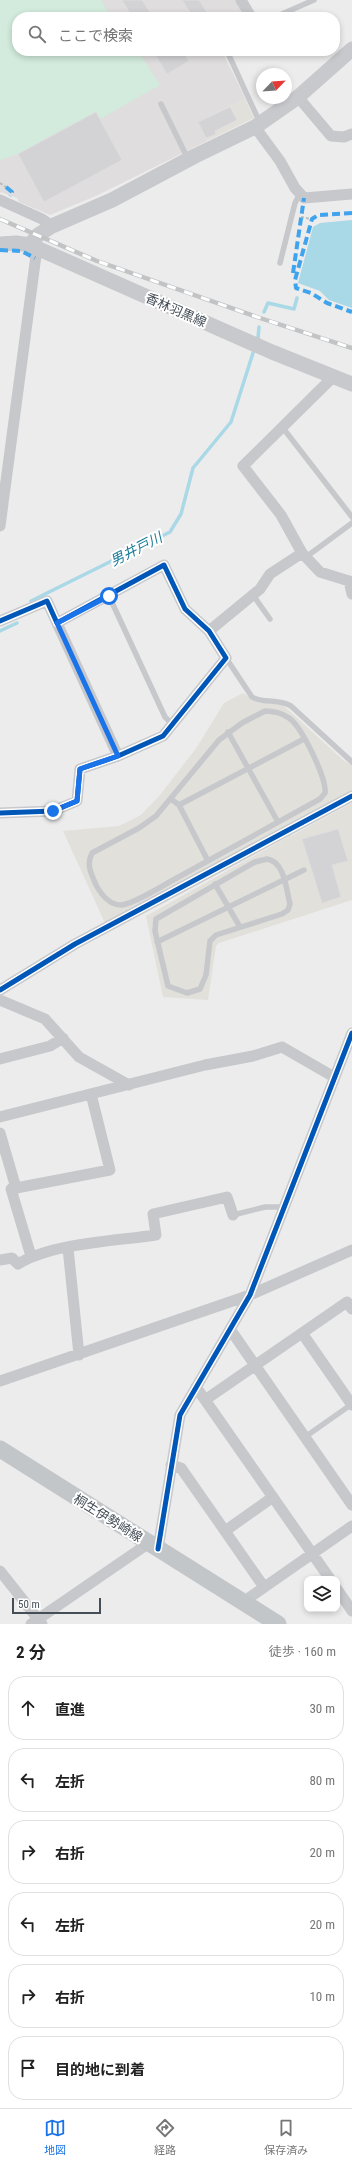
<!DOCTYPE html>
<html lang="ja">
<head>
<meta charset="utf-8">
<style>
	body { margin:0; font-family:"Roboto Condensed","Noto Sans JP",sans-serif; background:#f6f6f6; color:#222 }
	.controls { position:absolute; right:12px; bottom:12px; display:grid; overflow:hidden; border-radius:8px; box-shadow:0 2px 6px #0003 }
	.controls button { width:36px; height:36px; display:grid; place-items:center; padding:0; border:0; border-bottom:1px solid #e0e0e0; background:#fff; color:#222; font:20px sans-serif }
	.compass { position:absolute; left:256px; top:68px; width:36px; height:36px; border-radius:50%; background:#fff; box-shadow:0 2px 6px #0003; rotate:65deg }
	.scale { position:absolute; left:12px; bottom:10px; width:89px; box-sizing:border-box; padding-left:4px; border:2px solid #454e57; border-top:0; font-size:11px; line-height:14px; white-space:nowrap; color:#454e57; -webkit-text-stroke:3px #fff; paint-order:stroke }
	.stop { position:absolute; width:12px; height:12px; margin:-9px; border:3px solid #1a73e8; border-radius:50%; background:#fff }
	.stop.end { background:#1a73e8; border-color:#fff; box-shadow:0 1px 4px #0008 }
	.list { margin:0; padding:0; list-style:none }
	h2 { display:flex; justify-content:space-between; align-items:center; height:52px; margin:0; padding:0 16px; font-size:17px }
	h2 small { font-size:13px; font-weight:400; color:#767676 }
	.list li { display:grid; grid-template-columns:26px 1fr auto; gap:12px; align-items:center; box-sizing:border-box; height:64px; margin:0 8px 8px; padding:0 8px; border:1px solid #e0e0e0; border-radius:16px }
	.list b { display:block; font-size:15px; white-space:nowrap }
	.list em { font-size:13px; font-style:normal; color:#767676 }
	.icon { flex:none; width:22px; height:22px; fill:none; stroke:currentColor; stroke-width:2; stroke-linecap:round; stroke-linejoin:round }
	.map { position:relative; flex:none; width:352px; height:1624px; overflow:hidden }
	.search { position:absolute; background:#fff; box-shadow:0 2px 6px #0003; left:12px; right:12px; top:12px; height:44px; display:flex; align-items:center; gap:10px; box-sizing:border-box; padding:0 14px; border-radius:16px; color:#767676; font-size:15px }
	.sheet { height:484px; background:#fff }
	nav { display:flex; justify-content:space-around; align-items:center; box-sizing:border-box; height:56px; border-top:1px solid #e0e0e0; background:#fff; font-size:11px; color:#767676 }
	nav a { display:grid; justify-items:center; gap:2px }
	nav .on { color:#1a73e8 }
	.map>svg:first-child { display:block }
	.commercial { fill:#e2e0da }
	.education { fill:#dfdddd }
	.green { fill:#d2ebdc }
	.water { fill:#a9d8e6 }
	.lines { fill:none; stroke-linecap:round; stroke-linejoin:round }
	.stream { stroke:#a9d8e6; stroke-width:3.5 }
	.building { fill:#d3d3d5; stroke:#dededf }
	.path { stroke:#b5bfbc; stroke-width:2; stroke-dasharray:3 2; stroke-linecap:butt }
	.lane { stroke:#c6c8cb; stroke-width:5.5 }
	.street { stroke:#c6c8cb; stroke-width:11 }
	.secondary { stroke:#c7c9cc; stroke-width:15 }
	.primary { stroke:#c3c6c9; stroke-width:17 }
	.rail-casing { stroke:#c1c3c5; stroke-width:4.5 }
	.rail { stroke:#fff; stroke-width:3; stroke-dasharray:9; stroke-linecap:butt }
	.quiet { stroke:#3fa4ed; stroke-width:4; stroke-dasharray:8 4; stroke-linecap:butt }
	.cycleway-casing { stroke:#fff; stroke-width:8 }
	.cycleway { stroke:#0057b8; stroke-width:5 }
	.route { stroke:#1a73e8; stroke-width:5 }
	.labels { text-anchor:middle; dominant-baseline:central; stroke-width:4; stroke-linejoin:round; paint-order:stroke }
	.street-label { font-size:13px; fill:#454e57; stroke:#fff }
	.water-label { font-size:14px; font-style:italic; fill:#177b98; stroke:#fff }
</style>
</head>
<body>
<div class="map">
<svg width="352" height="1624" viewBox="0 0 352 1624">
	<rect width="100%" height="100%" fill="#edecec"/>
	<path class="commercial" d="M245,98L254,118L207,141L198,122Z
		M243,693L256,702L283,705L343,760L352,765V791L286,827L291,836L352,803V900L219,943L216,946L208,1000L163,997L146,916L288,837L284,829L105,923L63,831L119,826L141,815L160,795L197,747L224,703Z"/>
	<path class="education" d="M0,0H236L245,17H17V51H222L245,98L198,122L207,141L98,195L50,215L19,202L17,198L1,192L0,193Z"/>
	<path class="green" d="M0,0H101L111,17H17V51H133L135,55H141L160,85L100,119L96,112L18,154L0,160Z"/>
	<path class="water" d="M352,220V308L329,300L320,291L298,283L313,227L320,223Z"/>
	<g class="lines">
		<path class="stream" d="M264,312L268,303L294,309L297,298
			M258,338L259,327
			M31,601L170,532L181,514L193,468L231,422L253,353
			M0,631L17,623"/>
	</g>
	<path class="building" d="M122,0H142L153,17H132Z
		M182,0H199L210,17H193Z
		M153,51H183L189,61L167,74Z
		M230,107L237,120L215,131L216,134L206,138L198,122Z
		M96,112L122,160L44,202L18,154Z
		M338,829L348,861L332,865L341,897L322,903L302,839Z"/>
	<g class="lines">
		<path class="path" d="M0,183L6,187
			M301,217L312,219"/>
		<path class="lane" d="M275,17L314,0
			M227,51L260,123
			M161,104L188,159
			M280,263L295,203L299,195
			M283,428L352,517
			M306,557L352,523
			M253,595L270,619
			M109,596L165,717L172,724
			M226,658L252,697C263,704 277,698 291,706L352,762
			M265,711C273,711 282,713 289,718C302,727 327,779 325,793L320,799C272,825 224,852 175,879C164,885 132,905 121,905C109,905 101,894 96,885C91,873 86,865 92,853L139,828L156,816L219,740L242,723Z
			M228,732L278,822
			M171,799L179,805L208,861
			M179,805L304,739
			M267,859C285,862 286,889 290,904L288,910L282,914L216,935L210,941L206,975L200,989L187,993L168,986L155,931L156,919L255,862Z
			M215,884L240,927
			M157,942L304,870
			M233,1215L265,1207H284
			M305,1437L352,1404"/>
		<path class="street" d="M241,0L251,17
			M298,97L331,136L344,137L352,134
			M255,127L280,161L295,188L304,198L352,194
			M0,200L42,219L52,226
			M334,376L243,466L281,515L302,553L320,572L349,581L352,594
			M0,526L37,248
			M0,621L47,601L57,623L164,565L185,609L209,631L226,658L163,736L118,756L80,769L77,801L53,811L0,813
			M57,623L118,756
			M209,631L260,589L270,574L302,553
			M0,990L75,944L352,796
			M0,1000L45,1019L79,1057L129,1085
			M0,1059L50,1046L63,1038
			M0,1117L205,1065L253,1056L282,1047L334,1077
			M0,1133L16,1188
			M68,1248L79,1355
			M31,1256L11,1189L110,1170L91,1094
			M0,1260L12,1258L18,1264C52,1243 116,1241 156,1235L153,1214L227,1197L233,1215
			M230,1329L352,1505
			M302,1333L352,1405
			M0,1381L250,1295L352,1250
			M196,1387L330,1579
			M205,1400L347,1302L352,1309
			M171,1465L181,1468L264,1587
			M225,1531L273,1497
			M158,1549L180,1415L250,1295L352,1033
			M0,1571L42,1624
			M337,1589L352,1611
			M243,1602L352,1526
			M31,1624L149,1543"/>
		<path class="secondary" d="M0,244L16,243L30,245L272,352L352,384
			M30,245L38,235L52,226L112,200L195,156L255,127L298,97L352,49"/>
		<path class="primary" d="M0,1449L278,1624"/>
		<defs>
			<path id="rail" d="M0,219L97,261L257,317L352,348"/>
		</defs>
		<use href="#rail" class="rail-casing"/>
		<use href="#rail" class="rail"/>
		<path class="quiet" d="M6,187L12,192L10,196
			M352,213L318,215L312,219L295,280L296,288L311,293L327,303L352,312
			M0,250L21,251L35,258
			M293,273L304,198"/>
		<defs>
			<path id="cycleway" d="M0,621L47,601L57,623L164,565L185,609L209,631L226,658L163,736L118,756L80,769L77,801L53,811L0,813
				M0,990L75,944L352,796
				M158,1549L180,1415L250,1295L352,1033"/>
		</defs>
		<use href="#cycleway" class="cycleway-casing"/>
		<use href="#cycleway" class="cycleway"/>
	</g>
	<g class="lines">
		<path class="route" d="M53,811L77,801L80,769L118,756L57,623L109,596"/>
	</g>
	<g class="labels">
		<g class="street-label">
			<text transform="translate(176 310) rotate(24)">香林羽黒線</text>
			<text transform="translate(108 1518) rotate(32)">桐生伊勢崎線</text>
		</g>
		<g class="water-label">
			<text transform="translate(136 549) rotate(-27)">男井戸川</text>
		</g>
	</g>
</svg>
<div class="controls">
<button><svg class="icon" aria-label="layers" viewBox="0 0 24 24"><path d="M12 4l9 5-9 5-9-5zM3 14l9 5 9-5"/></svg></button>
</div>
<svg class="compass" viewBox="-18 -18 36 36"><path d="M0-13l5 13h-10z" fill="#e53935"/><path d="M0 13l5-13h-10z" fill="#767676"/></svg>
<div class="scale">50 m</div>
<div class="stop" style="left:109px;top:596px"></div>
<div class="stop end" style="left:53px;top:811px"></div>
<div class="search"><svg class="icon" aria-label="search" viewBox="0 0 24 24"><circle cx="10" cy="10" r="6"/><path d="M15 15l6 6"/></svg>ここで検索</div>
</div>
<section class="sheet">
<h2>2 分<small>徒歩 · 160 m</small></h2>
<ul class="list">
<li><svg class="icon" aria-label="ahead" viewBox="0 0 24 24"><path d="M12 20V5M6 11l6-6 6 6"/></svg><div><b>直進</b></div><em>30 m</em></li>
<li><svg class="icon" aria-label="left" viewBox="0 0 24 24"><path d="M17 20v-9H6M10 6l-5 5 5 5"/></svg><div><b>左折</b></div><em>80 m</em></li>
<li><svg class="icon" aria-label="right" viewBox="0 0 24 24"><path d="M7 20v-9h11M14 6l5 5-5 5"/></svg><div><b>右折</b></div><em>20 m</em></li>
<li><svg class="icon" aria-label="left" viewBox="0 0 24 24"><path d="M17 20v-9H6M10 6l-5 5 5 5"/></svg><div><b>左折</b></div><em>20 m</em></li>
<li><svg class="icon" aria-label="right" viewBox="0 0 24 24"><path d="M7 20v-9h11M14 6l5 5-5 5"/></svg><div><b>右折</b></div><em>10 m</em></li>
<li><svg class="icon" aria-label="arrive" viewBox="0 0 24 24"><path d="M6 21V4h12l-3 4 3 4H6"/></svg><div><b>目的地に到着</b></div></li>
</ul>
</section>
<nav>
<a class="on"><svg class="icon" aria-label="map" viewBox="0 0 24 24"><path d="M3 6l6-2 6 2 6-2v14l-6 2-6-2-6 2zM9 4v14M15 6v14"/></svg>地図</a>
<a><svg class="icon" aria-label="directions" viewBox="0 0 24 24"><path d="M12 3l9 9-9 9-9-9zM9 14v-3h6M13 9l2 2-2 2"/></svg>経路</a>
<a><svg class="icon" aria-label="saved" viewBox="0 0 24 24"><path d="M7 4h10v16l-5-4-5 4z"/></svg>保存済み</a>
</nav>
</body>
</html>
